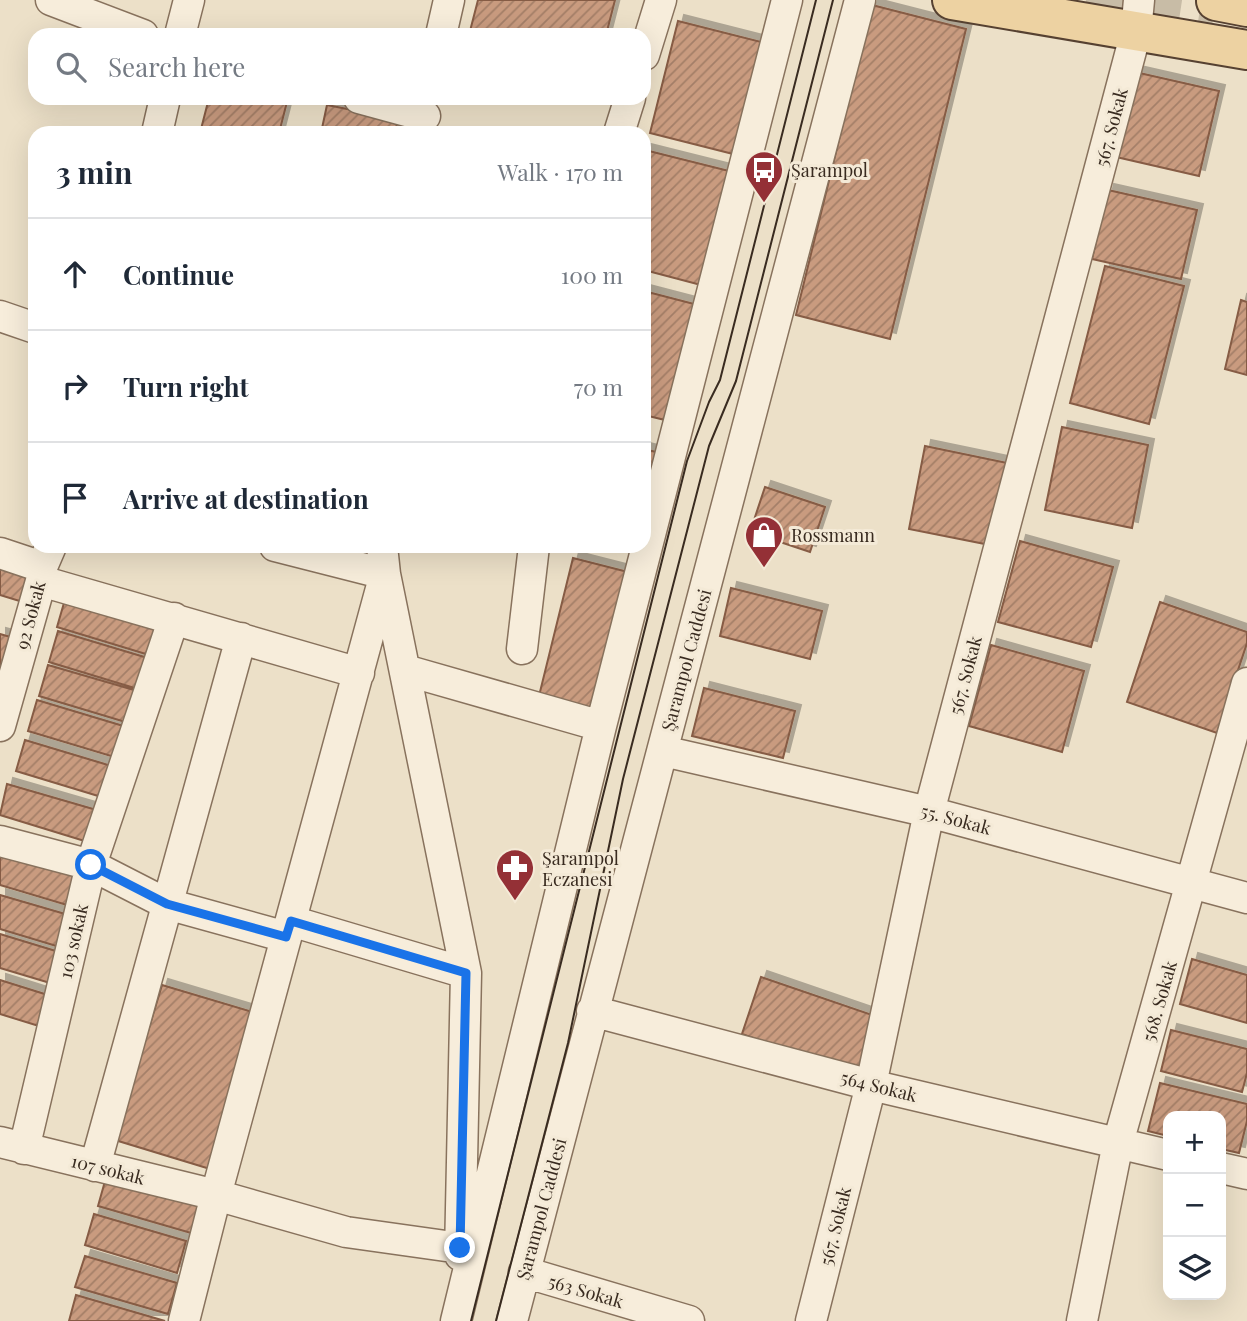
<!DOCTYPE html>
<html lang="en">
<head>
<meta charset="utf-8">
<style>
	body { margin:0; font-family:"Playfair Display",serif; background:#f6f6f7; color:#1f2937 }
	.controls { position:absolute; right:21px; bottom:21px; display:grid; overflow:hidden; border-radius:14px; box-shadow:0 7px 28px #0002 }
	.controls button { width:63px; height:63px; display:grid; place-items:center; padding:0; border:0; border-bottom:2px solid #e0e1e3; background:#fff; color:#1f2937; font:35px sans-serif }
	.stop { position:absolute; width:21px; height:21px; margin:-16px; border:5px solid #1a73e8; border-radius:50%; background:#fff }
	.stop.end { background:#1a73e8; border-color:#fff; box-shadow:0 2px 7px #0008 }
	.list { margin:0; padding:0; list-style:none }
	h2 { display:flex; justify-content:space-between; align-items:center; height:91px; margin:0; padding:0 28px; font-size:30px }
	h2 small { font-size:23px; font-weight:400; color:#747a83 }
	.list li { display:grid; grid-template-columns:46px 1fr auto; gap:21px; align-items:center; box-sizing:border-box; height:112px; padding:0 28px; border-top:2px solid #e0e1e3 }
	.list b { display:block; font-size:26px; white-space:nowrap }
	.list em { font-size:23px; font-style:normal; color:#747a83 }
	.icon { flex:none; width:38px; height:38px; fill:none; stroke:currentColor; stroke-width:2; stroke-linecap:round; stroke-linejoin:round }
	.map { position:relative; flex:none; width:1247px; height:1321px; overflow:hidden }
	.search { position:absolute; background:#fff; box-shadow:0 7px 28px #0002; left:28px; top:28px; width:623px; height:77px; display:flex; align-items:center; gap:18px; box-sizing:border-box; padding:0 24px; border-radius:21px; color:#747a83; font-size:26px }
	.panel { position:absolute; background:#fff; box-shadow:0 7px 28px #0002; left:28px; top:126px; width:623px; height:427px; border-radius:21px }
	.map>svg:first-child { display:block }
	.building { fill:url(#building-hatch); stroke:#865b44; stroke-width:2; filter:url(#shadow) }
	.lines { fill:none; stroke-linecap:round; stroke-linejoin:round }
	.primary-tunnel { stroke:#c8bca6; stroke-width:38; stroke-dasharray:38 19; stroke-linecap:butt }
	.street-casing { stroke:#88725d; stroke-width:33 }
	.primary-casing { stroke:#564131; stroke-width:42 }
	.street { stroke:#f7eddb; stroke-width:30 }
	.primary { stroke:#edd2a2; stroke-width:38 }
	.tram { stroke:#392b20; stroke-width:2 }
	.route { stroke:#1a73e8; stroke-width:9 }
	.labels { text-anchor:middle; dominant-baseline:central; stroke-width:6; stroke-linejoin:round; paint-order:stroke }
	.street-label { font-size:18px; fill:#392b20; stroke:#f4ead7 }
	.poi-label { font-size:18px; fill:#392b20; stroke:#f4ead7; text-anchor:start }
</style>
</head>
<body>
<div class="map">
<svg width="1247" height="1321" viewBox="0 0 1247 1321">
	<defs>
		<pattern id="building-hatch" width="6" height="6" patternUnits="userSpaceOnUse" patternTransform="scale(1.75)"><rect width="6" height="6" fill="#c99b7f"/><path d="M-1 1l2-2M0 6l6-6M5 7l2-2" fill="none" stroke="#a47f68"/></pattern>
		<filter id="shadow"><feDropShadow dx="6" dy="-6" stdDeviation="0" flood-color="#0004"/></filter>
	</defs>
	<rect width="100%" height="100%" fill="#ece0c8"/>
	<path class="building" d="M478,0H615L606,35H469Z
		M872,5L966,29L890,339L796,315Z
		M678,21L765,43L737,155L650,133Z
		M1135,72L1219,91L1199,176L1116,157Z
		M209,98H288L279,133H200Z
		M327,105L398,119L395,133H321Z
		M645,150L729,171L701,285L644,270Z
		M1108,190L1197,210L1181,279L1092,259Z
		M1105,266L1184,286L1149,424L1070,403Z
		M644,291L694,304L665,420L644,415Z
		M1241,300L1247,302V375L1225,369Z
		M1062,427L1148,445L1132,528L1045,510Z
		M925,446L1012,464L995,546L909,529Z
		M644,449L664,454L644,500Z
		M765,487L825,507L810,552L750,532Z
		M1020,541L1113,567L1091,647L998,622Z
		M573,558L628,572L593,715L538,700Z
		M0,561L36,572L26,603L0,595Z
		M731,588L822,611L810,659L720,636Z
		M66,596L159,624L149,655L57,627Z
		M1160,602L1247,632V643L1217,733L1127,702Z
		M58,631L151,659L141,690L49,662Z
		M0,634L21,640L12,671L0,668Z
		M991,645L1084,671L1062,752L969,726Z
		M48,665L141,692L132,724L39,696Z
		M704,688L795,711L783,758L692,736Z
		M37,700L130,728L121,759L28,731Z
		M25,740L118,768L108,799L16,771Z
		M7,784L100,811L91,843L0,815Z
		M0,852L86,877L77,908L0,885Z
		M0,895L72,916L63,948L0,929Z
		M0,934L59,952L50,983L0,968Z
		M1192,959L1247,975V1023L1180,1004Z
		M761,977L881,1018L861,1076L742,1034Z
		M0,980L51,996L42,1027L0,1014Z
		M162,985L256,1013L210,1169L115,1140Z
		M1171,1030L1247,1049V1073L1242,1092L1161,1071Z
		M1160,1083L1247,1104V1121L1239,1153L1221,1149V1116H1168V1136L1148,1131Z
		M107,1174L199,1202L191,1233L98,1206Z
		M94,1214L186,1241L177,1273L85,1245Z
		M85,1256L177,1283L168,1314L75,1287Z
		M76,1295L165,1321H69Z"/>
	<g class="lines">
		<path class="primary-tunnel" d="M1086,0L1213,19"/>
		<defs>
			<path id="street" d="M51,0L143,35
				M180,35L189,0
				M441,35L449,0
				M644,55L661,0
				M359,98L425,116
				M157,133L165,98
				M619,133L630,98
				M0,316L35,328
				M382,546L385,574L466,973L460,1255
				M0,553L42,567
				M41,581L359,673
				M522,649L534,546
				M405,670L601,726
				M0,726L41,581L42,567L51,546
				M663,751L929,812L1247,898
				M0,841L91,865L167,904L286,937
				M291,921L466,973
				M592,1011L871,1085L1168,1155
				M0,1142L216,1195L346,1232L460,1248
				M24,1149L91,865L174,618
				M95,1166L241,638
				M1221,1168L1247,1174
				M524,1272L689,1321
				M184,1321L216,1195L385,574L275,546
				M456,1321L601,726L787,0
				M512,1321L860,0
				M811,1321L871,1085L929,812L1136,32L1139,0
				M1082,1321L1118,1143L1247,683"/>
			<path id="primary" d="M952,0L1247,50
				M1216,1L1247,7"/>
		</defs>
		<use href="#street" class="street-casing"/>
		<use href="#primary" class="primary-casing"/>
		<use href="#street" class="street"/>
		<use href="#primary" class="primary"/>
		<path class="tram" d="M471,1321L687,461L709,402L720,380L816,0
			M496,1321L568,1043L623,779L709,446L736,381L833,0"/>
	</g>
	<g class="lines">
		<path class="route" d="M91,865L167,904L286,937L291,921L466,973L460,1248"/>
	</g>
	<defs>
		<symbol id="bus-pin" viewBox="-11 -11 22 30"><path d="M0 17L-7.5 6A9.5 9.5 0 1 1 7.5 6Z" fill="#943036" stroke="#f4ead7"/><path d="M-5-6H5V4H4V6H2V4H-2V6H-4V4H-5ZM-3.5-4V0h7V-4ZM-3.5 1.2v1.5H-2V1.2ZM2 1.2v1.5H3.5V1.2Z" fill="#fff"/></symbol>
		<symbol id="shop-pin" viewBox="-11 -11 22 30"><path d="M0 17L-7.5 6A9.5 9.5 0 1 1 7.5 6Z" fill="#943036" stroke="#f4ead7"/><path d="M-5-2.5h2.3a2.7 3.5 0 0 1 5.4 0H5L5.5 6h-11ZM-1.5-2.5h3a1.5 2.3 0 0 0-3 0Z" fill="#fff"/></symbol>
		<symbol id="pharmacy-pin" viewBox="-11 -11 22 30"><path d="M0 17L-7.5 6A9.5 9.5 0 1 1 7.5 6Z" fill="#943036" stroke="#f4ead7"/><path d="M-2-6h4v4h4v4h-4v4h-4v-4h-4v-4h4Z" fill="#fff"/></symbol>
	</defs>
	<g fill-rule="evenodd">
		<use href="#bus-pin" x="742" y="148" width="44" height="60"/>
		<use href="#shop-pin" x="742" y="513" width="44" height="60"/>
		<use href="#pharmacy-pin" x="493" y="846" width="44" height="60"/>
	</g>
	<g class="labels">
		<g class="street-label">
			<text transform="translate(1111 127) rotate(-75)">567. Sokak</text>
			<text transform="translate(30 615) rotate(-75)">92 Sokak</text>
			<text transform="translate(686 660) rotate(-75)">Şarampol Caddesi</text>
			<text transform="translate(965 675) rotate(-75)">567. Sokak</text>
			<text transform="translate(956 819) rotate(15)">55. Sokak</text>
			<text transform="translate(73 941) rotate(-77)">103 sokak</text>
			<text transform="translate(1159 1001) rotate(-74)">568. Sokak</text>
			<text transform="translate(879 1086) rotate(14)">564 Sokak</text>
			<text transform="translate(108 1169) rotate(14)">107 sokak</text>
			<text transform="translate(541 1209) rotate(-75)">Şarampol Caddesi</text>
			<text transform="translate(835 1226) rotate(-76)">567. Sokak</text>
			<text transform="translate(586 1291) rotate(16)">563 Sokak</text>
		</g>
		<g class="poi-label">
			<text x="791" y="170">Şarampol</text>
			<text x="791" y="535">Rossmann</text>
			<text x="542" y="858">Şarampol<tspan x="542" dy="21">Eczanesi</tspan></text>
		</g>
	</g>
</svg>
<div class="controls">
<button>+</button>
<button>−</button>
<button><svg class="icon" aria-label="layers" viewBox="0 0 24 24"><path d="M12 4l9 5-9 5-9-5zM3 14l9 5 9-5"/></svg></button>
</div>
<div class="stop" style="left:91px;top:865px"></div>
<div class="stop end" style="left:460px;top:1248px"></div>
<div class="search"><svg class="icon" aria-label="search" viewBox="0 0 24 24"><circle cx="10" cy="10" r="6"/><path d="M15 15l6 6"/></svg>Search here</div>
<section class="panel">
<h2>3 min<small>Walk · 170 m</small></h2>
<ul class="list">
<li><svg class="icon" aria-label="ahead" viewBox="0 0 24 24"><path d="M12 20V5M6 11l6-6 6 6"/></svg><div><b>Continue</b></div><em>100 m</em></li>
<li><svg class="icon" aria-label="right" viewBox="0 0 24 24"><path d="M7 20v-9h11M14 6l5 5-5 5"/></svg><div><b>Turn right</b></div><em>70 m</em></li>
<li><svg class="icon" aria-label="arrive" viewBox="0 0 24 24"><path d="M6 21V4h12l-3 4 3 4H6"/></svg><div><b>Arrive at destination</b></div></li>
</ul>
</section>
</div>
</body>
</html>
